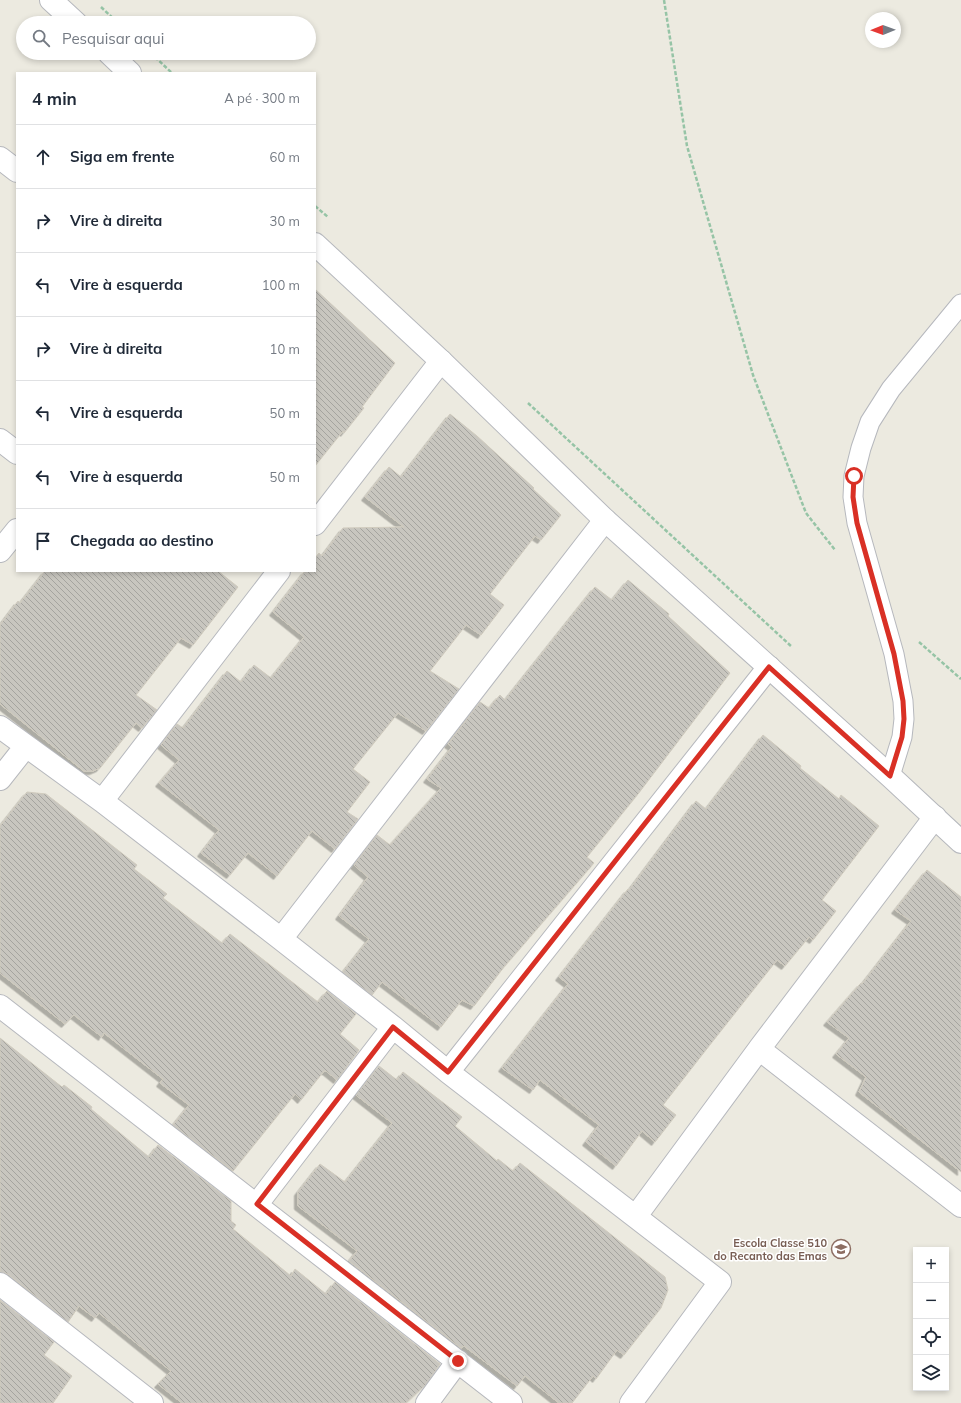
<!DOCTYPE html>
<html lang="pt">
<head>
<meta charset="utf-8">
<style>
	body { margin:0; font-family:Mulish,sans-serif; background:#f6f6f7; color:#1f2937 }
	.controls { position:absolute; right:12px; bottom:12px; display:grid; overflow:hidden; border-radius:0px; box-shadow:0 2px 6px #0003 }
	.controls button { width:36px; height:36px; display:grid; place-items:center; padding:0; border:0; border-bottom:1px solid #e0e1e3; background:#fff; color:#1f2937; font:20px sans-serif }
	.compass { position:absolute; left:865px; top:12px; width:36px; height:36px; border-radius:50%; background:#fff; box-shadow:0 2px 6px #0003; rotate:269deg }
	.stop { position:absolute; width:12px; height:12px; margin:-9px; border:3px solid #d93025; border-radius:50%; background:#fff }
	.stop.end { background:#d93025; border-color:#fff; box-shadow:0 1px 4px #0008 }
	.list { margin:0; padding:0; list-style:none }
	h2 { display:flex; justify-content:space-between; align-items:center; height:52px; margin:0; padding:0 16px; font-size:17px }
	h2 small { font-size:13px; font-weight:400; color:#747a83 }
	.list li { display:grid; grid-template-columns:26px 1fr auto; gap:12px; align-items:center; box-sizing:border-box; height:64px; padding:0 16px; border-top:1px solid #e0e1e3 }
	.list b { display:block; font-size:15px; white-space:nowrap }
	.list em { font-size:13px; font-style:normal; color:#747a83 }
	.icon { flex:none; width:22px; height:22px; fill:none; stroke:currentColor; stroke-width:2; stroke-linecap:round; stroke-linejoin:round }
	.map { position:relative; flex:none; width:961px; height:1403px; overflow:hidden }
	.search { position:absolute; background:#fff; box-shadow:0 2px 6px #0003; left:16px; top:16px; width:300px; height:44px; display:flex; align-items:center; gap:10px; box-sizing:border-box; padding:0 14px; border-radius:22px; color:#747a83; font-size:15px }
	.panel { position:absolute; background:#fff; box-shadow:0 2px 6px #0003; left:16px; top:72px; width:300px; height:500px; border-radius:0px }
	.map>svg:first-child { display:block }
	.building { fill:url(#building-back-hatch); stroke:#d0cbbe; filter:url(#shadow) }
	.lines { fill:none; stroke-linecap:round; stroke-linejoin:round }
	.service-casing { stroke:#b6b8bd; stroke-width:21 }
	.minor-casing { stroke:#b6b8bd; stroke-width:24 }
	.tertiary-casing { stroke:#b6b8bd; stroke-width:24 }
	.path { stroke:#96c4a6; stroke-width:2.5; stroke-dasharray:4 2; stroke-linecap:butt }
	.service { stroke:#fff; stroke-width:19 }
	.minor { stroke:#fff; stroke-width:22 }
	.tertiary { stroke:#fff; stroke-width:22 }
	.route { stroke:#d93025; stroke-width:5 }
	.labels { text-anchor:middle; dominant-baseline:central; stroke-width:3; stroke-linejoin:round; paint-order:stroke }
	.education-label { font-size:11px; font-weight:bold; fill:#785e54; stroke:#fff; text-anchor:end }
</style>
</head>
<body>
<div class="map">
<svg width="961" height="1403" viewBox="0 0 961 1403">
	<defs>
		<pattern id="building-back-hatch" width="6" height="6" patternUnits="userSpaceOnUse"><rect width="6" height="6" fill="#c8c6bf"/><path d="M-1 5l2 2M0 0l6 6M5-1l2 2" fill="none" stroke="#a5a49f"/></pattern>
		<filter id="shadow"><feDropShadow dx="-3.5" dy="3.5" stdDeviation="0" flood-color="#0004"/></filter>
	</defs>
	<rect width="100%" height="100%" fill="#eceae0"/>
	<path class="building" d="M315,289L395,363L362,407L364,408L344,433L343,431L315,466Z
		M450,414L477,436L534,488L533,489L561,515L541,540L535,536L490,594L504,605L481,635L466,625L430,671L459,689L426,731L398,713L353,769L370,782L347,812L358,819L335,849L312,831L277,876L248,853L230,875L201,853L219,830L159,783L179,760L161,745L177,724L183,728L227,671L241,682L254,665L271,678L304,637L273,612L305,571H315V558L319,553L322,556L343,528L404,527L365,497L389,467L401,477Z
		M45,571H218L238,587L193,645L181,638L136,695L157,710L142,728L136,723L100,768L93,771H84L0,704V625L18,601L20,603Z
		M628,580L669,614L668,616L730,673L638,794L587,857L594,863L504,967L474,1006L462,1000L441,1027L382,982L372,995L343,972L369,939L339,916L368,877L354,865L377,835L390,845L441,788L427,779L452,747L448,744L480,702L489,708L500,695L505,700L595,587L612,600Z
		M763,735L801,766L800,768L839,799L841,795L879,826L822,900L836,911L813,940L809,937L785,966L777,960L709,1046L663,1105L676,1115L655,1142L642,1131L616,1166L586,1142L599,1125L540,1080L533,1090L502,1068L568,984L559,977L628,889L629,890L696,801L706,809Z
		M27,792L46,794L137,865L134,869L167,894L163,898L222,943L230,934L318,1002L327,991L356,1014L340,1034L359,1050L337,1080L326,1071H324L301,1100L295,1094L233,1171L173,1125L189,1105L160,1083L163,1079L104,1033L102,1037L74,1015L65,1024L0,973V826Z
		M927,870L961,897V1172L859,1092L866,1077L836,1054L849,1038L827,1022L861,983L862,984L911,921L895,910Z
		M0,1038L62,1087L64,1085L92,1107L91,1109L149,1157L158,1145L231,1201V1221L236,1225L233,1229L291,1276L295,1269L326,1294L335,1282L440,1364L426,1384L406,1403H182L158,1384L171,1371L99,1313L95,1318L79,1306L68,1322L8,1274L0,1272Z
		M379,1066L397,1080L403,1072L462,1117L455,1126L497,1161L498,1159L513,1171L520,1163L665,1277L668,1290L661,1308L624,1355L617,1350L596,1379L593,1376L572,1403H559L525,1376L517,1386L464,1346L461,1348L349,1261L357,1251L298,1206V1192L320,1164L345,1182L392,1123L356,1095Z
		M0,1300L54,1342L44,1355L72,1376L53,1403H0Z"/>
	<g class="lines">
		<defs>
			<path id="service" d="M890,776L902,737L904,719L903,701L894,654L857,523L853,497L854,476L861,448L870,422L891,389L961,304"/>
			<path id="minor" d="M0,158L17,171
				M0,440L17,453
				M315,524L441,361
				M0,551L17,530
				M0,727L102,801L281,939L393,1027L448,1072L720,1282L631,1403
				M0,779L26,746
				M102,801L279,571
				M281,939L605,520
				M0,1006L511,1403
				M759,1049L935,817
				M448,1072L769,667
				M257,1204L393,1027
				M636,1216L759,1049L961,1206
				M0,1284L152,1403
				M427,1403L458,1361"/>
			<path id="tertiary" d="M51,0L76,23
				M109,53L130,73
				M315,244L441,361L605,520L890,776L961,842"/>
		</defs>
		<use href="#service" class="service-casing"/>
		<use href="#minor" class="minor-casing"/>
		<use href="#tertiary" class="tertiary-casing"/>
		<path class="path" d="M664,0L687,146L753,375L806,513L835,550
			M101,7L118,23
			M155,57L172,73
			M315,206L328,217
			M528,403L792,647
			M919,642L961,679"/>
		<use href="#service" class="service"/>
		<use href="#minor" class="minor"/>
		<use href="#tertiary" class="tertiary"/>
	</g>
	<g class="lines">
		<path class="route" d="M458,1361L257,1204L393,1027L448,1072L769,667L890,776L902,737L904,719L903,701L894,654L857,523L853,497L854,476"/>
	</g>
	<defs>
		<symbol id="school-ring" viewBox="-11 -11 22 22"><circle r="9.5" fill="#fff" stroke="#8d6e63" stroke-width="1.5"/><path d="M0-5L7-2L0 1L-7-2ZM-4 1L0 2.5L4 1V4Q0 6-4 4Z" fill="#8d6e63"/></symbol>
	</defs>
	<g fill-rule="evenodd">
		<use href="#school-ring" x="830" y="1238" width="22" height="22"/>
	</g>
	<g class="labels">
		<g class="education-label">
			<text x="827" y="1243">Escola Classe 510<tspan x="827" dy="13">do Recanto das Emas</tspan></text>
		</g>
	</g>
</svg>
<div class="controls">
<button>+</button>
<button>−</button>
<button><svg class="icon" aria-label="locate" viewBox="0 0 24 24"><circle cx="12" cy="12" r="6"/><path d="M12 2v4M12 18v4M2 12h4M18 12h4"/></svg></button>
<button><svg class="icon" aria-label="layers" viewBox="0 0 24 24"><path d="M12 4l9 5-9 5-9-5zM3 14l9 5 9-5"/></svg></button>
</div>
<svg class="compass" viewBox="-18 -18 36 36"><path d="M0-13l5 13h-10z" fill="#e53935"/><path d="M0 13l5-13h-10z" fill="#747a83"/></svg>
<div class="stop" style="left:854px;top:476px"></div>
<div class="stop end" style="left:458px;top:1361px"></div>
<div class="search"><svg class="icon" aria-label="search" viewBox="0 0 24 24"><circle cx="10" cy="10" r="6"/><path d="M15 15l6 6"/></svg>Pesquisar aqui</div>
<section class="panel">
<h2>4 min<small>A pé · 300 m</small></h2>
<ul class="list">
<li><svg class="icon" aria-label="ahead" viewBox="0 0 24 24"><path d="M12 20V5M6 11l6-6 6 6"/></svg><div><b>Siga em frente</b></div><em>60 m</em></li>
<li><svg class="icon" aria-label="right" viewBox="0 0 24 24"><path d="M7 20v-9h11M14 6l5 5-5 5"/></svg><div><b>Vire à direita</b></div><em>30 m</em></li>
<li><svg class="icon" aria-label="left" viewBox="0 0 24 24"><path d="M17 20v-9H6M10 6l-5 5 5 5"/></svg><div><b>Vire à esquerda</b></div><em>100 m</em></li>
<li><svg class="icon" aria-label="right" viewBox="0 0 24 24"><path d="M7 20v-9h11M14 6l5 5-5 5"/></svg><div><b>Vire à direita</b></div><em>10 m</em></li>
<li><svg class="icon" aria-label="left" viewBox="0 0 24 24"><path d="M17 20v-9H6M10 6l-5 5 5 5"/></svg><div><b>Vire à esquerda</b></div><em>50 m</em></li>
<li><svg class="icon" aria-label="left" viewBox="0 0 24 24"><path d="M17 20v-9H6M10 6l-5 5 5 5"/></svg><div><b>Vire à esquerda</b></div><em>50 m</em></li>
<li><svg class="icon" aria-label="arrive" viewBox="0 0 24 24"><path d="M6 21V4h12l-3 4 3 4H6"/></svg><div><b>Chegada ao destino</b></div></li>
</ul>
</section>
</div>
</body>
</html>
